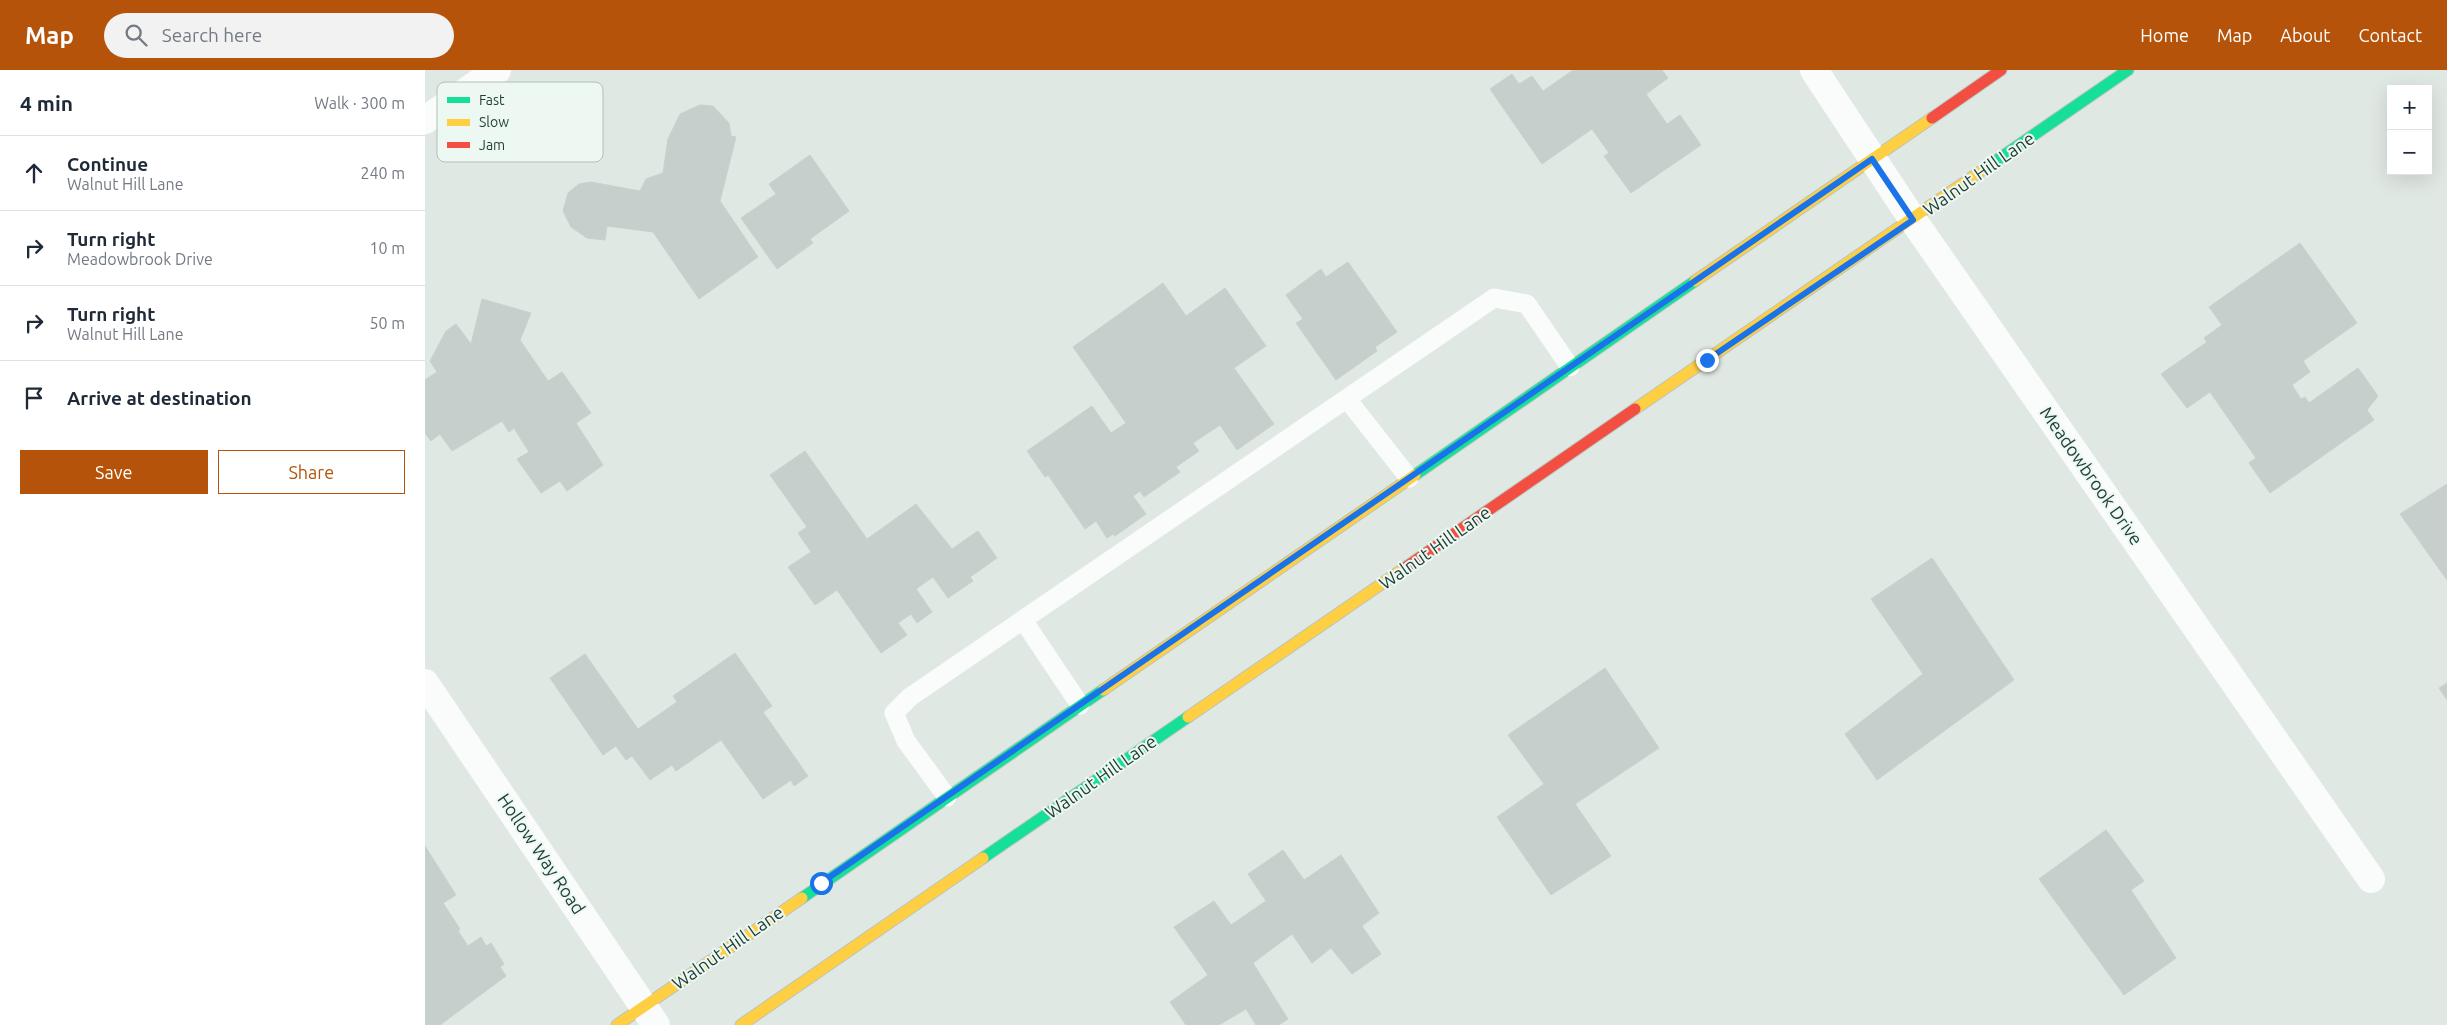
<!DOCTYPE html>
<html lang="en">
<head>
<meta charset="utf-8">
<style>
	:root { --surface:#fff; --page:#f2f2f3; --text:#1f2937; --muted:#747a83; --line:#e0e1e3; --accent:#b45309 }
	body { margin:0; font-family:Ubuntu,sans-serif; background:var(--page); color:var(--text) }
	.controls { position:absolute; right:15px; top:15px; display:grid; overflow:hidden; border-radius:0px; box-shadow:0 5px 20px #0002 }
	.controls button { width:45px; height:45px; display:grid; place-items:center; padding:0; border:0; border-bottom:1px solid var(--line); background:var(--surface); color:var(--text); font:25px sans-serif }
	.stop { position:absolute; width:15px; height:15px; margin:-11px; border:4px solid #1a73e8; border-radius:50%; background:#fff }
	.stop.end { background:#1a73e8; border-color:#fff; box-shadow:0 1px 5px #0008 }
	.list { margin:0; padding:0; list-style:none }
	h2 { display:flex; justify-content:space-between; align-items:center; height:65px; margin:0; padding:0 20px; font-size:21px }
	h2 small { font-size:16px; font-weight:400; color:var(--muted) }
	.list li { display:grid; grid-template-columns:32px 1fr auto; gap:15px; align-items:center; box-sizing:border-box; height:75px; padding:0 20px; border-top:1px solid var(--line) }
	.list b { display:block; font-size:19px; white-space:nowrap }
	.list p { margin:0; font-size:16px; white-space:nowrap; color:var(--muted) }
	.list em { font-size:16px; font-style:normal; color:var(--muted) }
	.actions { display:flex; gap:10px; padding:15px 20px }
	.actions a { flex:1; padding:11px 0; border:1px solid var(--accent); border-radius:0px; text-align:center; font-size:18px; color:var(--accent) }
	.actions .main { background:var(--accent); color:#fff }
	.icon { flex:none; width:28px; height:28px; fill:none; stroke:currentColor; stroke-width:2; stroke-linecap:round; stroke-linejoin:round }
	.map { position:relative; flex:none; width:2022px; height:955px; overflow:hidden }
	header { display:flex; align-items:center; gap:30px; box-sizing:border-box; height:70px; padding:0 25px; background:var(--accent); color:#fff }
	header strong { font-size:24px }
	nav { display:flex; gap:28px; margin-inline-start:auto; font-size:18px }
	.search { width:350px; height:45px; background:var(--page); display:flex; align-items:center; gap:12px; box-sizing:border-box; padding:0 18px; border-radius:28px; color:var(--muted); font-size:19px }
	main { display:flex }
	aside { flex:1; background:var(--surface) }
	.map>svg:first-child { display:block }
	.building { fill:#c7cfcc; stroke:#c9d1cd }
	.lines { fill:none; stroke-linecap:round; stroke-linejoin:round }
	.fast-casing { stroke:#b9c5c0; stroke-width:13 }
	.slow-casing { stroke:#b9c5c0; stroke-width:13 }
	.jam-casing { stroke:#b9c5c0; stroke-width:13 }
	.lane { stroke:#fafcfb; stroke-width:19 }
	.street { stroke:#fafcfb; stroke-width:28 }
	.fast { stroke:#16e098; stroke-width:11 }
	.slow { stroke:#ffcf43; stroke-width:11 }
	.jam { stroke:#f24e42; stroke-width:11 }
	.route { stroke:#1a73e8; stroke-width:6 }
	.labels { text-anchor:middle; stroke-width:4; stroke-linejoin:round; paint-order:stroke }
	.street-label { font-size:18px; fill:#1d3d34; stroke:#eef8f3 }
	.key { fill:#eef8f3; stroke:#afc0ba; stroke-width:1 }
	.key-label { font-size:14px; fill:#1d3d34 }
</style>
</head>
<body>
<header>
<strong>Map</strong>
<div class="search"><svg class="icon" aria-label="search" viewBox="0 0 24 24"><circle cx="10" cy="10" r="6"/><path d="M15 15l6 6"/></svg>Search here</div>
<nav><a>Home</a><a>Map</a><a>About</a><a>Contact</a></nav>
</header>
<main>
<aside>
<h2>4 min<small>Walk · 300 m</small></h2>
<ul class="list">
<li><svg class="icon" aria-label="ahead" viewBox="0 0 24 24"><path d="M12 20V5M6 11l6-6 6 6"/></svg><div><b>Continue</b><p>Walnut Hill Lane</p></div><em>240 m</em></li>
<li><svg class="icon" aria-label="right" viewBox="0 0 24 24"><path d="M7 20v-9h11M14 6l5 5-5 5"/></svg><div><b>Turn right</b><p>Meadowbrook Drive</p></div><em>10 m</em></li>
<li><svg class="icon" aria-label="right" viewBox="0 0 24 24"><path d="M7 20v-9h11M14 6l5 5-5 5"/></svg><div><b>Turn right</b><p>Walnut Hill Lane</p></div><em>50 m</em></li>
<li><svg class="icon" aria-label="arrive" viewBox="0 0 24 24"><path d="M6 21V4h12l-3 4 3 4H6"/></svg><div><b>Arrive at destination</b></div></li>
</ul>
<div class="actions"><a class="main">Save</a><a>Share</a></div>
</aside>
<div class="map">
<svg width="2022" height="955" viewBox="0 0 2022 955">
	<rect width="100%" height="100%" fill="#e0e8e4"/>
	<path class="building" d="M1148,0h89l6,8 -22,16 21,30 13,-9 21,30 -70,48 -27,-37 5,-3 -17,-24 -50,35 -52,-75 22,-15 7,10 13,-8 11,15z
		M275,35l13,1 16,17 2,13 5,1 -16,64 38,56 -59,42 -46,-67 -46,-6 -2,14 -18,-2 -16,-11 -8,-16 5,-18 11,-9 12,-2 49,9 6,-12 17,-6 5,-34 12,-25z
		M385,85l39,56 -39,28 3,4 -36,26 -36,-51 35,-24 -7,-10z
		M1875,173l57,80 -54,38 7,11 -18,13 9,14 4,-2 4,6 49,-35 20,28 -11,14 7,10 -104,73 -21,-30 7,-5 -46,-66 -23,16 -26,-34 46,-32 -3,-4 18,-13 -13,-18z
		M923,192l49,70 -22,15 2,4 -41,29 -40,-57 7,-4 -17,-24 35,-26 5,8z
		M738,213l23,33 39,-28 41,58 -32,22 40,56 -37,26 -17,-25 -27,18 6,8 -23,16 4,5 -36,25 -4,-6 -7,5 13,18 -31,22 -2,-2 -6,4 -11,-17 -11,8 -37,-54 -3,2 -18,-26 65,-45 19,27 15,-10 -53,-76z
		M57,229l49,14 -11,27 28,41 14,-9 29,41 -15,10 27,42 -36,26 -7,-10 -19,12 -24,-34 12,-7 -15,-24 -5,4 -7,-11 -50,30 -12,-17 -9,7 -6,-8v-53l12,-8 -7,-11 16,-30 10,-7 15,20z
		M380,381l62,88 49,-35 36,45 26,-18 19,27 -27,19 3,4 -25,17 -15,-21 -17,12 16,23 -15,11 -6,-9 -13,9 9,12 -26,18 -44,-63 -22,15 -27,-38 23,-15 -13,-19 9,-6 -37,-52z
		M2022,414v96l-47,-66z
		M1507,488l82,122 -137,100 -32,-46 78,-60 -52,-75z
		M310,583l37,53 -9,6 45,64 -14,10 -3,-6 -28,19 -42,-59 -45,31 -4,-6 -22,15 -18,-24 -6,4 -10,-14 -13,9 -53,-77 35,-24 53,75 39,-27 -4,-6z
		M1180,598l54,80 -84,56 36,52 -60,39 -54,-78 47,-33 -36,-49z
		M2022,613v17l-8,-12z
		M1681,760l38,51 -13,9 45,68 -52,37 -85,-116z
		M0,776l31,49 -13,8 17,26 -2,2 10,15 13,-9 5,9 5,-3 13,21 -4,3 6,9 -66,49h-15z
		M858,780l21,30 37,-25 38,58 -17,13 19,28 -29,20 -21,-26 -19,15 -20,-29 -39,29 35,56 -9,6h-23l-10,-16 -27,16h-33l-16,-23 38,-27 -34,-48 40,-26 17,24 35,-24 -18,-27z"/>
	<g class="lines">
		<g class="fast-casing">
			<path id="fast" d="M1559,99l144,-99
				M990,405l280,-194
				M558,788l205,-141
				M377,828l301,-208"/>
		</g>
		<g class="slow-casing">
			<path id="slow" d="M1270,211l237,-163
				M1210,339l349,-240
				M678,620l312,-215
				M763,647l218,-150
				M192,955l185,-127
				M316,955l242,-167"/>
		</g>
		<g class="jam-casing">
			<path id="jam" d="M1507,48l69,-48
				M981,497l229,-158"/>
		</g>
		<path class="lane" d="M922,329l62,79
			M598,550l57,85
			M522,727l-41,-56 -12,-28 16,-16 584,-399 33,6 43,63"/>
		<path class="street" d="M1389,0l99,150 458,659
			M0,50l72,-50
			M0,613l231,342"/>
		<use href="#fast" class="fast"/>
		<use href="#slow" class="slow"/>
		<use href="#jam" class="jam"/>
	</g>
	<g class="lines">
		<path class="route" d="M396,813l1051,-724 41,61 -206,140"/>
	</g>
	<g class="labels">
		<g class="street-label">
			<text transform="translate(1554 104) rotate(-35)" y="6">Walnut Hill Lane</text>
			<text transform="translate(1666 406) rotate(55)" y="6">Meadowbrook Drive</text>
			<text transform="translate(1010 478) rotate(-35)" y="6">Walnut Hill Lane</text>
			<text transform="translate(676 707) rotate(-35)" y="6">Walnut Hill Lane</text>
			<text transform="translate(116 784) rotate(56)" y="6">Hollow Way Road</text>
			<text transform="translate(303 878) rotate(-35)" y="6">Walnut Hill Lane</text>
		</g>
	</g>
	<rect x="12" y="12" width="166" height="80" rx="8" class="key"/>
	<rect x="22" y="27" width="23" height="6" fill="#16e098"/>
	<rect x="22" y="49" width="23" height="7" fill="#ffcf43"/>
	<rect x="22" y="72" width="23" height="6" fill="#f24e42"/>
	<g class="key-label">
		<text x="54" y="35">Fast</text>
		<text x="54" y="57">Slow</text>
		<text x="54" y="80">Jam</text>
	</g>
</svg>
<div class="controls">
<button>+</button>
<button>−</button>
</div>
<div class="stop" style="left:396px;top:813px"></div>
<div class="stop end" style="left:1282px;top:290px"></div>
</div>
</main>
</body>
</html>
